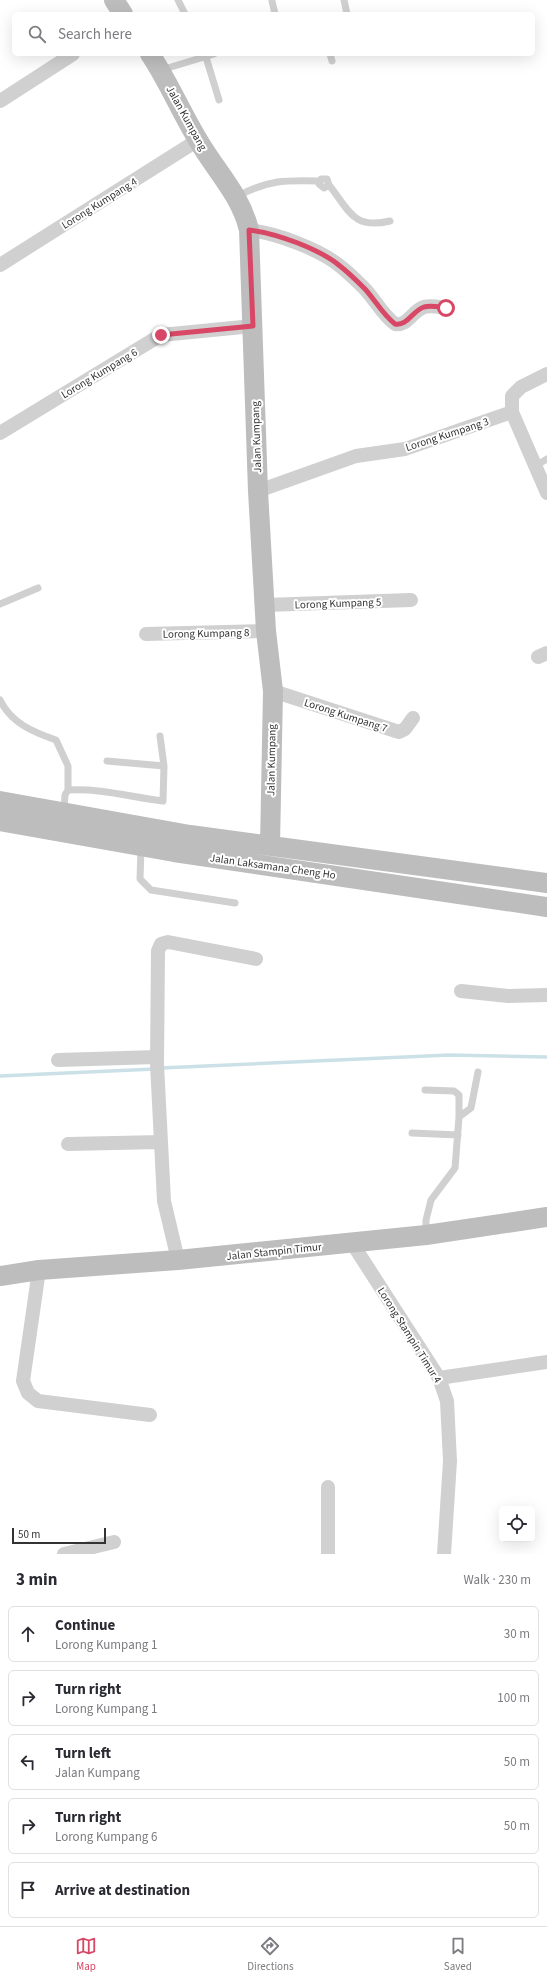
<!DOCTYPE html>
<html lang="en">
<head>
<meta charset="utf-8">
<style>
	:root { --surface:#fff; --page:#f2f2f3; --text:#2b2b33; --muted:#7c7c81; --line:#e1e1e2; --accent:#d84765 }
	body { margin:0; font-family:"Source Sans 3",sans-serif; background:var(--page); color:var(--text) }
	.controls { position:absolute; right:12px; bottom:12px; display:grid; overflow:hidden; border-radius:6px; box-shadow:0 4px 16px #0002 }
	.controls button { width:36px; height:36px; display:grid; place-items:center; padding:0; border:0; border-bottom:1px solid var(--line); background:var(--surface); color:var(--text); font:20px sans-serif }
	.scale { position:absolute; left:12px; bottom:10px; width:94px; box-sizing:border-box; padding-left:4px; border:2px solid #333; border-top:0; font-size:11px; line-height:14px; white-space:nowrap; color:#333; -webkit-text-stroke:3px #fff; paint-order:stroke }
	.stop { position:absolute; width:12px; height:12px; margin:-9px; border:3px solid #d84765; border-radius:50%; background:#fff }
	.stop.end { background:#d84765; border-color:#fff; box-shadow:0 1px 4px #0008 }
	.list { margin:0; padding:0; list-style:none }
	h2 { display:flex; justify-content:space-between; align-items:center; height:52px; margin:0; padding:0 16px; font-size:17px }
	h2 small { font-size:13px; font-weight:400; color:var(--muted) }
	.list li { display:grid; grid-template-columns:26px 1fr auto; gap:12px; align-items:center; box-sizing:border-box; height:56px; margin:0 8px 8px; padding:0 8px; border:1px solid var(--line); border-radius:6px }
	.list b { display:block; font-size:15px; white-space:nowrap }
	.list p { margin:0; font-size:13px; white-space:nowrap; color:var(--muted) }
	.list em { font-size:13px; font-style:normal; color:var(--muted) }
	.icon { flex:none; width:22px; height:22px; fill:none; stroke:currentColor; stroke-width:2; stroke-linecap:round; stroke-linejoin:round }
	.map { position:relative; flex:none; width:547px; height:1554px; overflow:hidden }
	.search { position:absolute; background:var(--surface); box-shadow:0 4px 16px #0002; left:12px; right:12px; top:12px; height:44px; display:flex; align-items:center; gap:10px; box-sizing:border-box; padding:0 14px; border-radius:6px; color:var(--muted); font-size:15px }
	.sheet { height:372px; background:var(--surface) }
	nav { display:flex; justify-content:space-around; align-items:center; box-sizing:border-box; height:56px; border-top:1px solid var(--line); background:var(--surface); font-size:11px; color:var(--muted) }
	nav a { display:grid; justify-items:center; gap:2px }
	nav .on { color:var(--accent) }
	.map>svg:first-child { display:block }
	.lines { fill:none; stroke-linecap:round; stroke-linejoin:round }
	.stream { stroke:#cbe1e7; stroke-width:3.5 }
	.lane { stroke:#d0d0d0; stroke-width:7 }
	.street { stroke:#d0d0d0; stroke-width:14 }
	.secondary { stroke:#bdbdbd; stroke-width:20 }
	.route { stroke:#d84765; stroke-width:5 }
	.labels { text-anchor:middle; stroke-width:4; stroke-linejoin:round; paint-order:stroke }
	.street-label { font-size:11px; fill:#333; stroke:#fff }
</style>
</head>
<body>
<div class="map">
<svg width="547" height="1554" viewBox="0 0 547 1554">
	<rect width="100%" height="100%" fill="#fff"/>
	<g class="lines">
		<path class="stream" d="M161,1068l288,-13 98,2
			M0,1076l155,-7"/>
		<path class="lane" d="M178,0l7,14
			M344,0l3,14
			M272,1l3,13
			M205,54l14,46
			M330,54l2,7
			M161,70l53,-16
			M329,185l-5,3 -5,-4 2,-5h6l2,6c20,25 24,45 61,36
			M236,197c31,-17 49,-17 83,-16
			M535,466l12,-7
			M0,604l38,-16
			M0,700c11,23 33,32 56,40l12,26v24
			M107,761l57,5
			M64,810l1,-15 3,-5c32,-2 63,7 95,11l1,-35 -4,-30
			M141,848l-1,31 11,11 84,13
			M425,1090l29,1 5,4v22
			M412,1133l46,2
			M426,1233v-13l5,-20 24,-32 4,-51 12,-9 7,-36"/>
		<path class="street" d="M0,101l73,-47
			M249,230c27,3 70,19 91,36 9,7 17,15 25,23 10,11 18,26 30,35 13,2 17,-13 29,-17 7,-2 15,0 22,1
			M0,265l198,-125
			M547,374l-26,13 -9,9v16l35,81
			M0,433l161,-98 92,-9
			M258,491l98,-35 49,-7 107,-37
			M265,605l146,-5
			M146,634l120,-3
			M538,657l9,-4
			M273,691l126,41 6,-3 8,-11
			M461,991l47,5 39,-1
			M58,1060l99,-3
			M68,1144l93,-2
			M352,1243l87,135 8,23 3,60 -6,93
			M178,1260l-14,-59 -7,-137 1,-113 3,-7 7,-2 88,17
			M39,1270l-16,111 5,12 10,8 112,14
			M439,1378l108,-16
			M328,1487v67
			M64,1554l50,-12"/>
		<path class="secondary" d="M114,0l9,14
			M150,54c18,27 31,58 48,86 17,30 43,55 51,90l9,261 8,140 7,60 -3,155
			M0,801l190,34 357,48
			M0,821l174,31 373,55
			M0,1276l39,-6 139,-10 248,-25 121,-18"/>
	</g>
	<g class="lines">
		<path class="route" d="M161,335l92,-9 -4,-96c27,3 71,19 91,36 9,7 17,15 25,23 10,11 18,26 30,35 13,2 17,-13 29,-17 7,-2 15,0 22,1"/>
	</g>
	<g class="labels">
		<g class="street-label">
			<text transform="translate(187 118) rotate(61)" y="4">Jalan Kumpang</text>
			<text transform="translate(99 203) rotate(-32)" y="4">Lorong Kumpang 4</text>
			<text transform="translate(99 373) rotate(-31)" y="4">Lorong Kumpang 6</text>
			<text transform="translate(447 434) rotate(-18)" y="4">Lorong Kumpang 3</text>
			<text transform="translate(256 437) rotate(-92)" y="4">Jalan Kumpang</text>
			<text transform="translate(338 603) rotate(-2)" y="4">Lorong Kumpang 5</text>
			<text transform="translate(206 633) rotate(-1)" y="4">Lorong Kumpang 8</text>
			<text transform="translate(346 715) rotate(18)" y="4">Lorong Kumpang 7</text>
			<text transform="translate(271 760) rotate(-89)" y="4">Jalan Kumpang</text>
			<text transform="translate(273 866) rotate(8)" y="4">Jalan Laksamana Cheng Ho</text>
			<text transform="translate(274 1251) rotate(-6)" y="4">Jalan Stampin Timur</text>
			<text transform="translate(410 1335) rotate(58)" y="4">Lorong Stampin Timur 4</text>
		</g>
	</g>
</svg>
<div class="controls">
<button><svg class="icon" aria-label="locate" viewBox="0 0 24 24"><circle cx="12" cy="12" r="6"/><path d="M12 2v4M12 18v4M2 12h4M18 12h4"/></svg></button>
</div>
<div class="scale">50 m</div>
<div class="stop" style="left:446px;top:308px"></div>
<div class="stop end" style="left:161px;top:335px"></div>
<div class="search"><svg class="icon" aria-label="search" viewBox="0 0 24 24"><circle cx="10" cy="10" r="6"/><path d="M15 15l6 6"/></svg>Search here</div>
</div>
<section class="sheet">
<h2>3 min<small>Walk · 230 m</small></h2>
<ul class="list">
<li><svg class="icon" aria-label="ahead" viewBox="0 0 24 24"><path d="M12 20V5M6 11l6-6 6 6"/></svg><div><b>Continue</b><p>Lorong Kumpang 1</p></div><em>30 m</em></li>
<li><svg class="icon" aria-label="right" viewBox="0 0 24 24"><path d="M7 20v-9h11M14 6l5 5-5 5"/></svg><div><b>Turn right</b><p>Lorong Kumpang 1</p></div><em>100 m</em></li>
<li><svg class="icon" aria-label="left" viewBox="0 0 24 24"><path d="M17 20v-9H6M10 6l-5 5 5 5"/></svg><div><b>Turn left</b><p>Jalan Kumpang</p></div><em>50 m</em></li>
<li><svg class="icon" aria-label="right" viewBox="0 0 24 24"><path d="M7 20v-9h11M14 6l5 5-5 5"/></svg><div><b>Turn right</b><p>Lorong Kumpang 6</p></div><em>50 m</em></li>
<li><svg class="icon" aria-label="arrive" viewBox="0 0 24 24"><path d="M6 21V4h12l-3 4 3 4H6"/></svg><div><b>Arrive at destination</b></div></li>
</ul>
</section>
<nav>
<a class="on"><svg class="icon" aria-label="map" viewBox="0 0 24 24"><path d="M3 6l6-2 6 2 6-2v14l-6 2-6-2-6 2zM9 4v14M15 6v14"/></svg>Map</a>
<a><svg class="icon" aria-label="directions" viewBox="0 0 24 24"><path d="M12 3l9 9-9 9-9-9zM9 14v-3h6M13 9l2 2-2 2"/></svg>Directions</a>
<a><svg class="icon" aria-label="saved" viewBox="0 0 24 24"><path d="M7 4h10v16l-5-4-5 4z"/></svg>Saved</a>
</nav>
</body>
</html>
